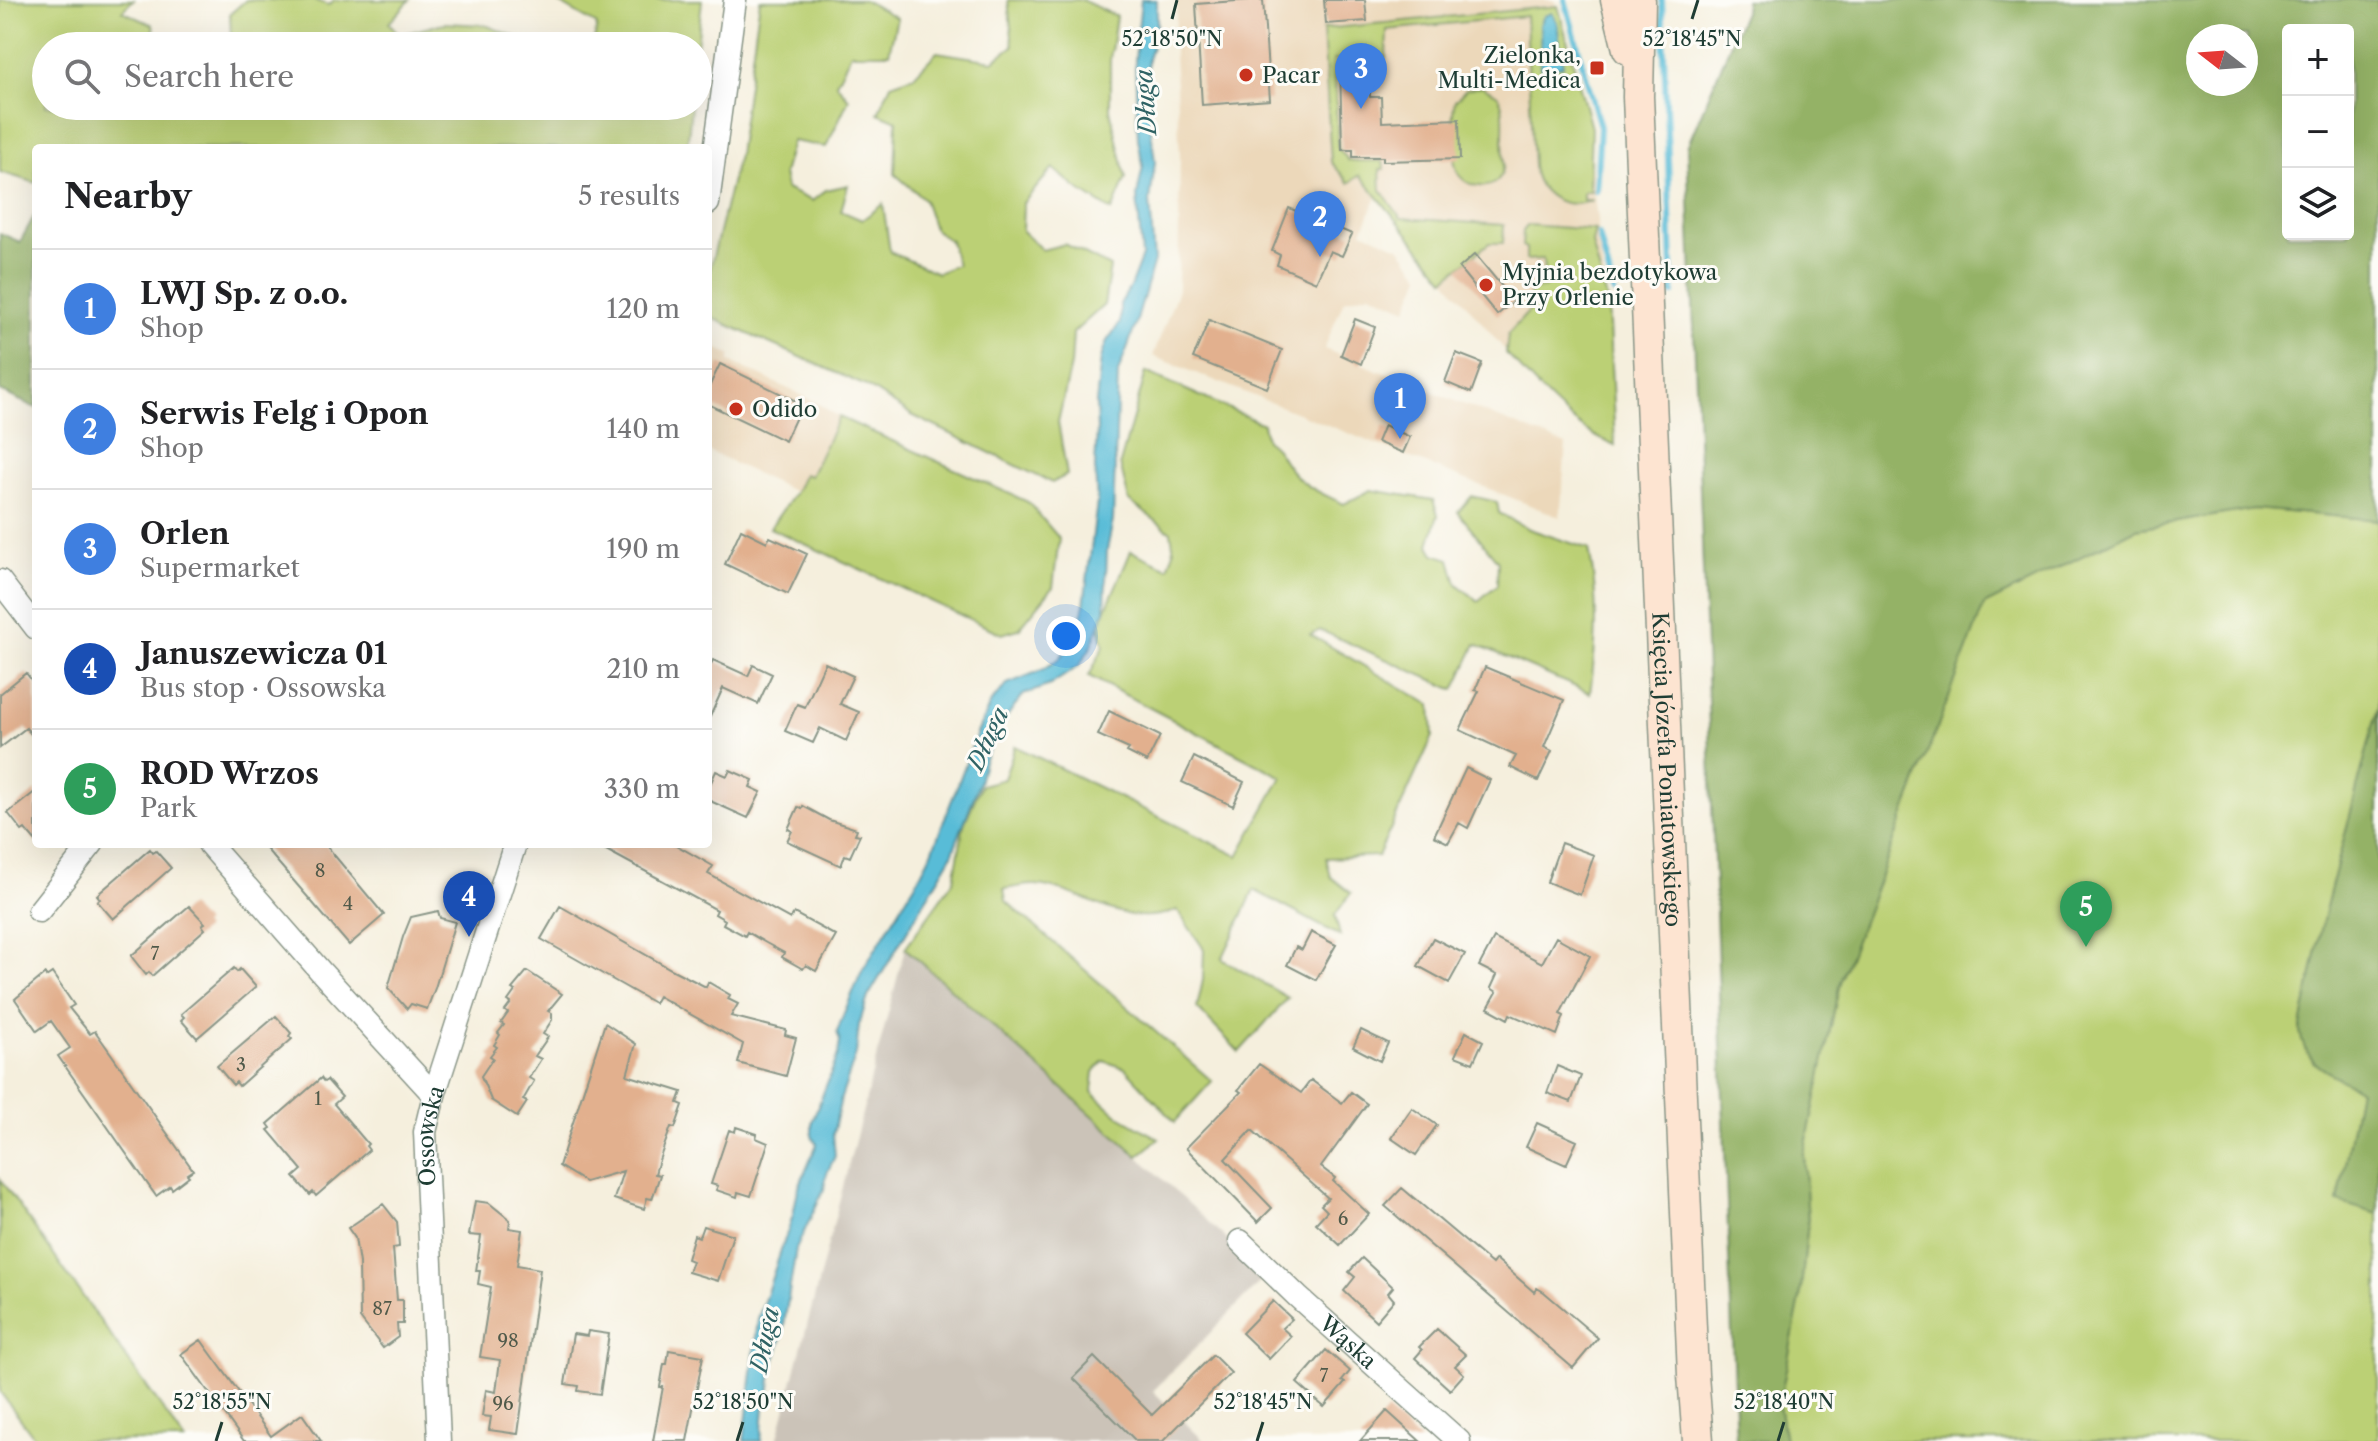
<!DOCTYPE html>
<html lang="en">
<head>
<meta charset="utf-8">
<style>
	:root { --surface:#fff; --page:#f6f6f6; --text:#202124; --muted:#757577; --line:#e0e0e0; --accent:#0f766e }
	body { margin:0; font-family:"Libre Caslon Text",serif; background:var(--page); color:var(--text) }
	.controls { position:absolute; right:24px; top:24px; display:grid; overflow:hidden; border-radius:8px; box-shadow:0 8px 32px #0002 }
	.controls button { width:72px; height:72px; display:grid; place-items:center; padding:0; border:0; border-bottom:2px solid var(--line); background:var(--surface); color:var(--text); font:40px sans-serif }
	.compass { position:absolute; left:2186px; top:24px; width:72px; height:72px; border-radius:50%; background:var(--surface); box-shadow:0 8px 32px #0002; rotate:287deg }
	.you { position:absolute; left:1066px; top:636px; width:28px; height:28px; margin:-20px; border:6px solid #fff; border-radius:50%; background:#1a73e8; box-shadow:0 0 0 12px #1a73e833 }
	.badge { display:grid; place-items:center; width:52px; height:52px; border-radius:50%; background:var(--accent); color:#fff; font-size:26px; font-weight:700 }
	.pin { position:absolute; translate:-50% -66px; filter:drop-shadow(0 2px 4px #0008) }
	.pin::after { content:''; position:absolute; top:42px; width:28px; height:24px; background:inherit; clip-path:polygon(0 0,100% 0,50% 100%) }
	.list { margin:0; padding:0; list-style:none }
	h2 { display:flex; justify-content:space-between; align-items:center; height:104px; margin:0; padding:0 32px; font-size:34px }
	h2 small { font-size:26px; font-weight:400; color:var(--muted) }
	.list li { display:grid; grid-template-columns:52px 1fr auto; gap:24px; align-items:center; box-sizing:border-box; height:120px; padding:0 32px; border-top:2px solid var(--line) }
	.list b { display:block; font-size:30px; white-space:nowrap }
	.list p { margin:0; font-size:26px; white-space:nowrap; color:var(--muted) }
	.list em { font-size:26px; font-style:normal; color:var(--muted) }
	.icon { flex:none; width:44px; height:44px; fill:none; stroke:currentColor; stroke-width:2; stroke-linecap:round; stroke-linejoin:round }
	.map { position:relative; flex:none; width:2378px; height:1441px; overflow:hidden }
	.search { position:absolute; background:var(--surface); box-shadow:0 8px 32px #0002; left:32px; top:32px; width:680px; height:88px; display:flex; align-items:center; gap:20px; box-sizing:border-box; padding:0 28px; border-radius:44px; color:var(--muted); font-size:30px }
	.panel { position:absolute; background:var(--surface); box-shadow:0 8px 32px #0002; left:32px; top:144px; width:680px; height:704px; border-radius:8px }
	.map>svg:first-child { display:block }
	.built { fill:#ecd8ba }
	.industrial { fill:#cbc3b8 }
	.green { fill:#bbd074; stroke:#6d8654; stroke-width:2 }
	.forest { fill:#94b266; stroke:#5a784d; stroke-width:2; fill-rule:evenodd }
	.water { fill:#59bcd7; stroke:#3c7c86; stroke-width:2 }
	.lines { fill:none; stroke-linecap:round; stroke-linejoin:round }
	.stream { stroke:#59bcd7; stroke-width:6 }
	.building { fill:#e2b08e }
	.minor-casing { stroke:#8a9688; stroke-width:25 }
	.secondary-casing { stroke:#8a9688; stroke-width:33 }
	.minor { stroke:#fff; stroke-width:22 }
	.secondary { stroke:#fde4d1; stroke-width:30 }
	.ticks { fill:none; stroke:#1f3d34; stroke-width:3 }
	.poi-dot { fill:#c8321e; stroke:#fdfcf7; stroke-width:3 }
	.labels { text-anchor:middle; stroke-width:6; stroke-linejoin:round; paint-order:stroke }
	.number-label { font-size:18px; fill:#505a4a }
	.poi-label { font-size:22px; fill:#1f3d34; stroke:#fdfcf7; text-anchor:start }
	.street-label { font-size:22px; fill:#1f3d34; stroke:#fdfcf7 }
	.water-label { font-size:24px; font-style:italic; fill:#306365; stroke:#fdfcf7 }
	.ticks-label { font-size:20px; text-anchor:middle; fill:#1f3d34; stroke:#fdfcf7; stroke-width:6; stroke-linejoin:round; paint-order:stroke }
</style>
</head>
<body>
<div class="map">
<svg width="2378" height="1441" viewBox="0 0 2378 1441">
	<rect width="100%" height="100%" fill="#fdfcf7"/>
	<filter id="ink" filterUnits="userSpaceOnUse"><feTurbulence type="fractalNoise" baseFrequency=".0125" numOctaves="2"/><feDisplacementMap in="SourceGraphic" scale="16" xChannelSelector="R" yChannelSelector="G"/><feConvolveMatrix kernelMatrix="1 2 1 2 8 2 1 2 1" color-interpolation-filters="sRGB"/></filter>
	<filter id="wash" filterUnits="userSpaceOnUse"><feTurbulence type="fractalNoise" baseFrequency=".006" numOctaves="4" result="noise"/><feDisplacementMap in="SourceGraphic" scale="32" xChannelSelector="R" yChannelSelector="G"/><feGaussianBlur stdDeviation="1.8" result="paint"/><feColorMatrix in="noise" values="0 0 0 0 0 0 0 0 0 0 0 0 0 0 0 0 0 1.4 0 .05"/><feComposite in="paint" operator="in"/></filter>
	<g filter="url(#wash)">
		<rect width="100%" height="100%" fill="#f5efdd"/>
		<path class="built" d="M1177,0h378l29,107 25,216 -105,26 -127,-152 -15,34 37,16 22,28 -14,34 -37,-16 -26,7 -20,49 242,96 -6,72 -407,-161 25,-66 2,-135 -6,-103z
			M708,344l23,11 -2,6 85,40 25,16 -29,59 -6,-2 -9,18 -87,-41z"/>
		<path class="industrial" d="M905,948l233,208 128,120 -113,115 51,50h-427z"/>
		<path class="green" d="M0,0h133l-11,11 31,14 3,21h-110v60h195l24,10 6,-10h420l-4,42h-651v35l-36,-11z
			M246,0h67l16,5 5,-5h76l-21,23 11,12 44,-12 41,2 54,21h-289l-19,-7 -1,-25z
			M554,0h148l-5,46h-104l4,-21z
			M760,0h104l33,18 -8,35h-38l-15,30 13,16 -23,48 -34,-6 -9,33 3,15 26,12 14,-11 22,-5 -7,26 21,9 21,-16 7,48 47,21 20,-8 -7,-24 -16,-12 -10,-30 -29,-25 2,-53 -19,-8 13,-29 23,-8 23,-24 56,9 20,-15 -5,-46h74l34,16 -6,43v51l16,68 -14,33 -37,-24 -22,-19 -30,35 -1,28 20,19 23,-6 45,23 -6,38 -31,28 -2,32 -13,57 9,53 -15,8 -140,-68 -46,-29 -158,-70 2,-47 28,-114z
			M1558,6l33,122 -2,57 2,6 -8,1v8h9c-28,11 -55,-4 -59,-34l-7,-150 -139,14 -1,28 -52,2 4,88 11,13h34l1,8h-4l1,21 20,28 103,7 -1,18h-14l-44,36 -85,-104 -11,8 -18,-21 -8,-133z
			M1482,86l16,9c7,13 5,28 5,43 0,9 2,22 0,31 -4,22 -32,22 -44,6 -8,-13 -8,-59 -4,-74l11,-12z
			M1528,225l67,5 -3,13 16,61 7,141c-40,-13 -80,-61 -109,-92l2,-19 22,-24v-21l15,-1 -2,-29 -17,1v-12l-4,-2 1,-15z
			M1146,372l117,52 3,16c13,9 12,13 20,24 13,21 37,30 58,40l27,-14 62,10 5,15 -9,30 5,9 16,5 7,25 21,17 19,-16 1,-24 -40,-49 14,-16 25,6 2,11 30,16 60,20c10,53 8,91 1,144l-114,-49 -21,46 -135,-60 -9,5 120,70 2,31 -55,120 -52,2 5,19 20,16 -16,22 5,21 -86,-46 -32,69 66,39 -49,54 -42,-44 6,-28 1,-31 -27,-39c-55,22 -89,-20 -141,-25 -10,-1 -22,3 -32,4l2,12 206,180 -37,41 -50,-54 -21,-7 -10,11 -2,20 27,24 40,23 -21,17 -233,-208 49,-68 10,-56 17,-39 23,-6 11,-33 223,110 44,-79 -193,-101 15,-30 -5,-21 32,-74 37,17 6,-16 -3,-20 -42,-31 -9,-37z
			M839,417l189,85 31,36 -6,49 -34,42 -17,5 -232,-106 25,-36 9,-18 6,2z
			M2254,509l124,11v188l-53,203 -25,120 13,31 46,27 -21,112 40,13v227h-593l-6,-36 21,-107 8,-76 -4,-68 36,-172 144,-377 152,-76z
			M0,1179l185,262h-148l-37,-49z"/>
		<path class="forest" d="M1745,0h633v520l-124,-11 -118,20 -152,76 -144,377 -36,172 4,68 -8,76 -21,107 6,36h-49l-49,-1294 57,-135zM2288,30h60v204h-60zM2246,36v48h-48v-48z
			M36,213v195l-36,-17v-158l20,9z
			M2378,708v506l-40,-12 21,-113c-29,-17 -54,-22 -59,-58l25,-120z"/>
		<path class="water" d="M1141,0h16v31l-9,28 -1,38 8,65 -5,39 4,60 -19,66 -17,46 -5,148 -6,29 -2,60 -14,37 -12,19 -29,19 -27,10 -23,31 -16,35 -5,22 -28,74 -83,140 -9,28 -3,29 -15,44 -8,36 2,22 -8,17 -3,16 -28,60 -14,88 -9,28 -4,29 -5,14 -3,33h-17l14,-122 35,-104 5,-26 19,-45 -5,-8v-14l26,-67 2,-14 -3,-9 7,-19 18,-42 55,-90 15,-29 46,-121 13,-29 16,-18 35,-14 17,-11 14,-18 10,-28 14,-111 -2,-34 2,-38 -1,-27 5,-45 6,-17 13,-18v-19l10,-17 12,-31 -5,-60 6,-30 -5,-27 -3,-79z
			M1552,13l5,9 6,44 -22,3 -1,-44 4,-9z"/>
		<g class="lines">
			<path class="stream" d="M1565,0l35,127 -4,64
				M1662,0l11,293 -6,-1
				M1599,235l15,58"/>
		</g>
		<g id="blocks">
			<path class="building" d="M1250,0h13l7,100 -68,5 -6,-101z
				M1324,0h41l2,21 -41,3z
				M1340,64h29l1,33h11l1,25 77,-3 1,40 -77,2v-4h-30v-7h-11z
				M1289,208l63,26 -10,22 -12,-5 -14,31 -39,-17 3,-10 -8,-4z
				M1475,254l39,47 -17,14 -38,-47z
				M1355,319l20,8 -14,37 -20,-9z
				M1209,320l73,30 -15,38 -74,-30z
				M1456,353l26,10 -11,30 -26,-11z
				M720,364l82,40 -17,37 -77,-37v-15z
				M1384,425l26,12 -7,16 -26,-11z
				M741,529l26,13 3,-5 37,17 -19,40 -63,-30z
				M713,660l35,16 5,-11 19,9 -14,30 -35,-16 -15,33v-51z
				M825,663l28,13 -13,28 19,8 -13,29 -26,-13 -7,15 -28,-12 12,-27 8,3z
				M1485,667l79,33 -20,47 8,4 -14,30 -28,-14 6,-11 -56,-26 19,-39 -4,-1z
				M26,673l10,13v54l-10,-12 -26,20v-54z
				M1109,711l51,25 -13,26 -20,-10 2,-3 -31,-14z
				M1194,757l50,25 -11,24 -51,-24z
				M1466,768l24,12 -22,48 -9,-5 -11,20 -14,-7z
				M730,770l23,10 -3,7 11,5 -13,26 -40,-18v-11l8,-18 11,5z
				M36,791v51l-11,-13 -3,2 -14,-18z
				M803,806l26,14 28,9 -2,5 5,1 -10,22 -5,-2 -4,11 -54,-25 5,-10 -4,-2 10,-22 4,2z
				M1561,843l33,12 -14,40 -33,-13z
				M262,844h63l59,71 -35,30z
				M595,844h79l39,22 -5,8 82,45 4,-6 42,23 -20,35 -10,-6 -3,4 -21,-12 2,-4 -18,-10 -19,-11 -2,4 -22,-12 2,-4 -10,-6 2,-4z
				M150,849l3,4 3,-2 15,17 -58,51 -16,-18 3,-2 -3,-4z
				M189,906l16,17 -3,2 3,4 -53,47 -3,-4 -3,3 -15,-19z
				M560,906l111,63 35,18 2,-5 22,13 -2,4 10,5 -7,12 55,14 -1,5 11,3 -10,38 -48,-13 5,-19 -85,-48 -4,7 -113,-64z
				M438,911l2,7 15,4 -20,66 -8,21 -16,-5 -4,5 -19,-21 15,-51 8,-20z
				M1311,932l25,13 -20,35 -29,-15 9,-18 6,3z
				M1556,937l34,19 -30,58 4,2 -7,19 -47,-21 -2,5 -20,-11 9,-16 -6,-4 6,-13 -18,-9 15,-28 48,25z
				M1433,938l32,16 -16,29 -31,-17z
				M234,968l3,4 3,-3 16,18 -59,51 -16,-18 3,-3 -3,-3z
				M527,971l35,23 -14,17 4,2v7l-9,14 5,3 -13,19 6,3 -12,19 5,3 -11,19 4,2 -10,15 -26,-17 -10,-24 12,-18 -3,-2 7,-9 -3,-2 6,-10 -2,-2 6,-8 -3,-2 7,-10 -3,-2 6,-8 -3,-2 7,-10 -3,-2z
				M52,973l22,32 -5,3 21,26 5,-3 98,139 -6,4 2,2 -17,13 -2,-3 -14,10 -98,-140 12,-8 -19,-27 -14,10 -22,-32 30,-25 1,3z
				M276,1016l15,17 -2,3 3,3 -53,47 -3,-4 -3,3 -16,-19z
				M605,1023l31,21 -9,31 55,17 -4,11 5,2 -8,23 -4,-1 -13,36 -3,11 5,1 -8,24 -5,-1 -3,11 -30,-10 9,-28 -38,11 -26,-16z
				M1361,1030l27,13 -8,18 -27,-14z
				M1466,1032l17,9 -10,22 -18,-7z
				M1259,1064l42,29 10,-13 31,23 9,-11 16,12 -46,63 14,11 -2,3 36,33 -29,31 -24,-22 11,-12 -6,-6 7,-7 -76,-68 -27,29 47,49 -14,14 -72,-74 55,-56 -3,-2z
				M1557,1066l24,10 -10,26 -24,-9z
				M321,1078l3,4 3,-2 15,17 -8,7 34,40 -2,2 3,4 -53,46 -3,-4 -3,3 -16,-18 8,-7 -34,-40 3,-2 -3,-4z
				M1412,1108l25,17 -21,30 -25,-17z
				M1537,1123l40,18 -11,24 -40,-18z
				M736,1127l21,7 -1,4 12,5 -17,53 -13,-4 -1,5 -21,-7 2,-4 -7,-2 18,-54 6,2z
				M1402,1188l90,76 4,-5 38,33 3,-4 7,4 54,46 -25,30 -188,-162z
				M475,1201l14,2 21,17 -1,8 13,2 -5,35 23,4 -22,165 -29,-4 2,-13 -9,-1 4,-26 10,2 4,-32 -20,-3 11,-70 -13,-3 2,-13h-4l5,-35 -12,-1z
				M383,1204l14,18 2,25 -6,1 4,52h6v24h-6l1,13 -15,11 -23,-30 -1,-55 -4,-25 -7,-10z
				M703,1226l30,9 -15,46 -30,-9 4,-11 -5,-2 7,-24 5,2z
				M1362,1258l31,29 -5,6 6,7 -18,21 -32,-30 11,-14 -6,-5z
				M1273,1301l19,18 -10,9 9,8 -22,23 -27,-26z
				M1437,1329l29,26 -11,11 9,8 -14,16 -35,-32 7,-8 -3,-3z
				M588,1331l21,3 -9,60 -22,-3 1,-5 -14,-2 8,-50 14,2z
				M201,1340l70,96 31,-22 19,27h-77l-63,-87z
				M669,1350l34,6 -16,85h-34l10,-54h-3l4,-23h3z
				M1326,1350l24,21 -8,10 3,2 -21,24 -27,-24z
				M1213,1355l18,18 -68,68h-27l-63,-63 21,-21 58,58z
				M1387,1411l33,30h-60z"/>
		</g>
	</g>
	<g filter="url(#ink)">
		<use href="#blocks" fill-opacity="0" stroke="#8a9688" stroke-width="2"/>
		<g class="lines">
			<g class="minor-casing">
				<g id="minor">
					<path d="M708,203l27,-203"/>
					<path d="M0,581l36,47"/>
					<path d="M209,844l114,130 111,121"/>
					<path d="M39,911l53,-67"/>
					<path id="s1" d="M1240,1241l58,56 161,144"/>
					<path id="s2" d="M439,1441l-14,-309 9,-37 81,-251"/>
				</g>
			</g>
			<g class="secondary-casing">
				<g id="secondary">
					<path d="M1616,0l12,49"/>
					<path id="s3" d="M1640,0l-2,97 55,1278 5,66"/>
				</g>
			</g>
			<use href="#minor" class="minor"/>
			<use href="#secondary" class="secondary"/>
		</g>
	</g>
	<path class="ticks" d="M1172,19l5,-19M1692,19l6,-19M216,1441l6,-19M737,1441l6,-19M1257,1441l6,-19M1778,1441l6,-19"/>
	<g class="poi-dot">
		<rect x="1589" y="60" width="16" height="16" rx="4"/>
		<circle cx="1246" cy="75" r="8"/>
		<circle cx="1486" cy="285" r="8"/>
		<circle cx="736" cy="409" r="8"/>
	</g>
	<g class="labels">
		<g class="number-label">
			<text x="320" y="877">8</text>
			<text x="348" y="910">4</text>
			<text x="155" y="960">7</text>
			<text x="241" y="1071">3</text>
			<text x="318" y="1105">1</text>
			<text x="1343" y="1225">6</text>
			<text x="382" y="1315">87</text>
			<text x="508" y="1347">98</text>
			<text x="1324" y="1382">7</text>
			<text x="503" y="1410">96</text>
		</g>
		<g class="poi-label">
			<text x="1581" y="63" text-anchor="end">Zielonka,<tspan x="1581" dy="25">Multi-Medica</tspan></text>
			<text x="1262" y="83">Pacar</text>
			<text x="1502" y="280">Myjnia bezdotykowa<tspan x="1502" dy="25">Przy Orlenie</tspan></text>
			<text x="752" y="417">Odido</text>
		</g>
		<g class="street-label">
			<text dy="8" stroke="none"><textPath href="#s3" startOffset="770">Księcia Józefa Poniatowskiego</textPath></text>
			<text dy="8" stroke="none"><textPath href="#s2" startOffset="306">Ossowska</textPath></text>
			<text dy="8" stroke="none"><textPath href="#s1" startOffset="148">Wąska</textPath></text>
		</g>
		<g class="water-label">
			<text transform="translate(1146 102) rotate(-94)" y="8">Długa</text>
			<text transform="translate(988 739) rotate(-65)" y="8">Długa</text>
			<text transform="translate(765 1340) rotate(-79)" y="8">Długa</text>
		</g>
	</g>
	<g class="ticks-label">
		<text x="1172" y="46">52°18'50"N</text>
		<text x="1692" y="46">52°18'45"N</text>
		<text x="222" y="1409">52°18'55"N</text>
		<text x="743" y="1409">52°18'50"N</text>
		<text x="1263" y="1409">52°18'45"N</text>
		<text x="1784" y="1409">52°18'40"N</text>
	</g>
</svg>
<div class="controls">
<button>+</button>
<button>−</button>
<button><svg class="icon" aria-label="layers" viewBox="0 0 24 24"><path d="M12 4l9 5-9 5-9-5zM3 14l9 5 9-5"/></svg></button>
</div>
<svg class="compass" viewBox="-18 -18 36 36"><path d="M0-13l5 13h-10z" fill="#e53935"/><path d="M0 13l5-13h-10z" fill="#757577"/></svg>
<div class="you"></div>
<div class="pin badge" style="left:1400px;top:439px;background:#3f7fe0">1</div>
<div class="pin badge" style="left:1320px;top:257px;background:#3f7fe0">2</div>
<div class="pin badge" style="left:1361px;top:109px;background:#3f7fe0">3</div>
<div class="pin badge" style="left:469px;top:937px;background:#1a4fb4">4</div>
<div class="pin badge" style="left:2086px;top:947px;background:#2e9e5b">5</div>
<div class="search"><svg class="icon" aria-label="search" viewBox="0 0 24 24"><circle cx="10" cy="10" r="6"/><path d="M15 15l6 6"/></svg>Search here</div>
<section class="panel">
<h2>Nearby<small>5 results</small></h2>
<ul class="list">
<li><span class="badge" style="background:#3f7fe0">1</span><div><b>LWJ Sp. z o.o.</b><p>Shop</p></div><em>120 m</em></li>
<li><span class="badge" style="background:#3f7fe0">2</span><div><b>Serwis Felg i Opon</b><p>Shop</p></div><em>140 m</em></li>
<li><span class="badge" style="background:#3f7fe0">3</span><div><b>Orlen</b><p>Supermarket</p></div><em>190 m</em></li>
<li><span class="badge" style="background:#1a4fb4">4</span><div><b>Januszewicza 01</b><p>Bus stop · Ossowska</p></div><em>210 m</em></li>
<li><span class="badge" style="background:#2e9e5b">5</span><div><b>ROD Wrzos</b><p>Park</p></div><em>330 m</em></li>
</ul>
</section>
</div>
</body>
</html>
